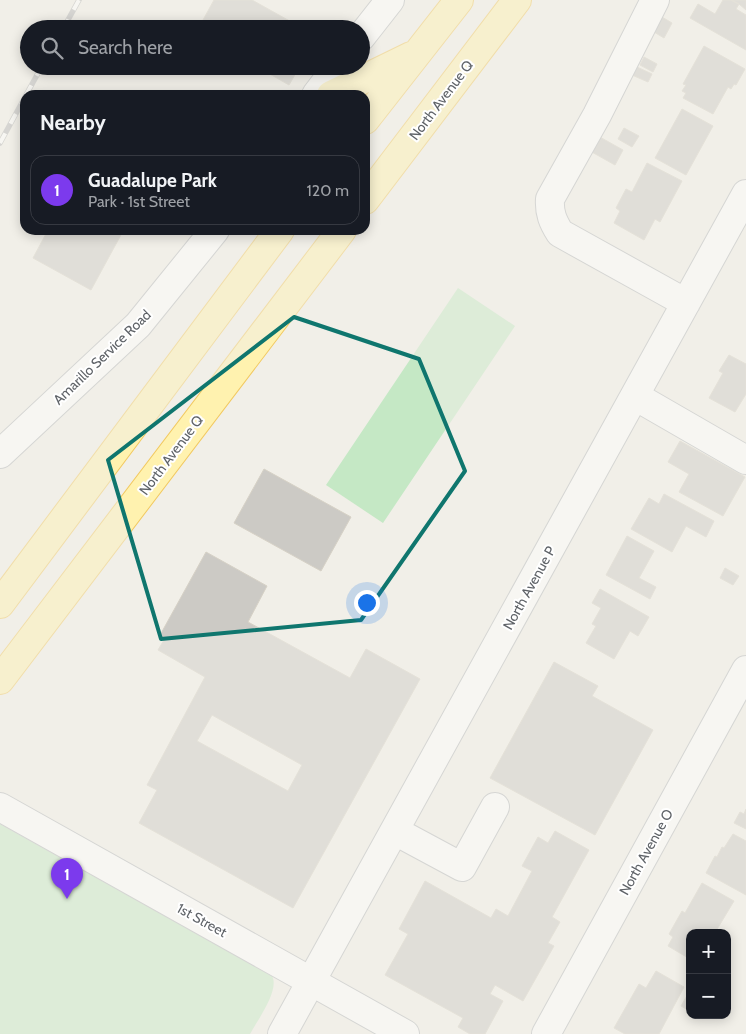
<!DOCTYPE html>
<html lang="en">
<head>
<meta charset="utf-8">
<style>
	:root { --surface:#171b24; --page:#242831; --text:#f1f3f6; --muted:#9ea1a6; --line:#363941; --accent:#7c3aed }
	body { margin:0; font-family:Cabin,sans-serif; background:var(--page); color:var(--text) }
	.controls { position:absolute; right:15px; bottom:15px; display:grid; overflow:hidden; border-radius:10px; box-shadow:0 2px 12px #0003 }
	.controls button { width:45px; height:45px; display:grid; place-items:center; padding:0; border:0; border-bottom:1px solid var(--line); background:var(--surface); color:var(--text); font:25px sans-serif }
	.you { position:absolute; left:366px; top:602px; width:18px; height:18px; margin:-12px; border:4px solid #fff; border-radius:50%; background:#1a73e8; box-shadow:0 0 0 8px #1a73e833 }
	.badge { display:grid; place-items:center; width:32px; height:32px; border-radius:50%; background:var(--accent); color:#fff; font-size:16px; font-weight:700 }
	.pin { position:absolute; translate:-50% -41px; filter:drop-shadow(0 1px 2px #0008) }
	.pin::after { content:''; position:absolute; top:26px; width:18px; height:15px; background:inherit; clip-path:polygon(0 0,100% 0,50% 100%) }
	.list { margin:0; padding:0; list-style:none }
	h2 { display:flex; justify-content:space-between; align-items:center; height:65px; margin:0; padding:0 20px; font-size:21px }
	h2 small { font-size:16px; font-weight:400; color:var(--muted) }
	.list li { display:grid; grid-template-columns:32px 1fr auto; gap:15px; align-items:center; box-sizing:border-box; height:70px; margin:0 10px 10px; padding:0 10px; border:1px solid var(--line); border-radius:15px }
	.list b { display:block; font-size:19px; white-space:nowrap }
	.list p { margin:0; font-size:16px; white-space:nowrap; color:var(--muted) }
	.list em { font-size:16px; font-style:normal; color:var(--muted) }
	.icon { flex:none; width:28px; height:28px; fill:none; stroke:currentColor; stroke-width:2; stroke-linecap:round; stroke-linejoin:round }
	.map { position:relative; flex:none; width:746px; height:1034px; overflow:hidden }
	.search { position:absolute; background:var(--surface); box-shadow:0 2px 12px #0003; left:20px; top:20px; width:350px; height:55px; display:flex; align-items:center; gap:12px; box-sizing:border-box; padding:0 18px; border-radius:28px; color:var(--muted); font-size:19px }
	.panel { position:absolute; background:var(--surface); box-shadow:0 2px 12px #0003; left:20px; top:90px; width:350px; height:145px; border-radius:15px }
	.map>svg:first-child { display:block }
	.green { fill:#c5e8c5 }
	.building { fill:#cccac5; stroke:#d6d1c6; fill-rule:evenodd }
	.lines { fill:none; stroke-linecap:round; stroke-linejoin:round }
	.minor-casing { stroke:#b5b8bc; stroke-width:30 }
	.major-casing { stroke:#f2c960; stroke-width:30 }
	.minor { stroke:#fff; stroke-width:28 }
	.major { stroke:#fff2af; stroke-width:28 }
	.rail-casing { stroke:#b6b7b8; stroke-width:5.5 }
	.rail { stroke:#fff; stroke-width:4; stroke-dasharray:11; stroke-linecap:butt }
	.marked { fill:none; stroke:#0f766e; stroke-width:4; stroke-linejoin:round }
	.labels { text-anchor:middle; stroke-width:4; stroke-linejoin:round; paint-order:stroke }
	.street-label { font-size:14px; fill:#5f6368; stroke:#fff }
</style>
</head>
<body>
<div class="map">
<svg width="746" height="1034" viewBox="0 0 746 1034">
	<rect width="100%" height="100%" fill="#f1efe8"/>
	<path class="green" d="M458,288l57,38 -132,197 -57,-38z
		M0,824l272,152c8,14 -15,45 -22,58h-250z"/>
	<path class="building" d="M214,0h38l52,29h-106z
		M723,0h8l8,4 -3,5 10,6v35l-56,-32 8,-14 17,10z
		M731,0h15v10l-7,-6z
		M662,17l10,6 -8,15 -10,-6z
		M704,46l41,23 -9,16 -2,-1 -3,5 -3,-2 -15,27 -30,-16 3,-5 -4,-2 4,-6 -3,-1z
		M644,57l13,7 -4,8 -13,-7z
		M256,66h44l-11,19z
		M637,67l15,7 -4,8 -16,-7z
		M682,109l31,17 -27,49 -31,-17z
		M624,128l15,8 -7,11 -14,-8z
		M598,136l25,14 -8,15 -25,-14z
		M647,163l35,18 -22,41 -5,-3 -11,21 -30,-17 6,-12 -4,-3 10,-19 6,3z
		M48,230h70l4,3 -31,57 -58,-32z
		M729,355l17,9v30l-11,18 -26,-14 14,-25 -4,-2z
		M680,441l65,36 -22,39 -44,-24 10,-18 -21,-12z
		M264,469l87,48 -30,54 -87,-48z
		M664,494l50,27 -8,16 -20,-11 -14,26 -41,-23 18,-31 10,6z
		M627,536l27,15 -15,27 17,9 -6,12 -44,-24z
		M206,552l61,34 -19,36 102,56 16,-29 54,30 -127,229 -154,-85 18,-33 -10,-5 58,-108 -47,-27 6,-10 -5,-3zM212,715l90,50 -14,26 -91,-50z
		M725,568l14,8 -6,9 -13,-7z
		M600,589l49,28 -11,19 -8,-5 -16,28 -28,-16 10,-17 -4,-2 9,-16 -9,-5z
		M554,662l44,24 -6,10 61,34 -58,105 -105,-57z
		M746,809v20l-12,-6 6,-11 4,2z
		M555,831l34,19 -37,67 8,5 -12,21 6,3 -31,55 -28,-16 -5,9 13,7 -18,33h-15l-12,-7 5,-9 -78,-43 23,-41 -9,-5 26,-48 66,37 5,-9 12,7 24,-45 -10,-5 16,-29 10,6z
		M733,834l13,7v54l-40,-22 9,-17 2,1 5,-10 2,1z
		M702,883l32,18 -18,30 3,2h-29v26l-22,-13 5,-9 -4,-3 13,-23 3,2z
		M656,971l28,16 -25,47h-34l-11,-6 25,-44 7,4z
		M688,994l2,2v15l-9,-5z"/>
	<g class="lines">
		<g class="minor-casing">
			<path id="minor" d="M655,0l-58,115 -47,84c-1,14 3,23 10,34l126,70
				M361,37l29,-37
				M316,95l22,-29
				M635,396l111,64
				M0,454l138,-129 77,-95
				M0,807l405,227
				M395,831l67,36 33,-60
				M282,1034l464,-840
				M546,1034l200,-364"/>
		</g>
		<g class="major-casing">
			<path id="major" d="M331,95l80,-39
				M365,120l94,-120
				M365,200l152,-200
				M0,604l280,-374
				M0,680l342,-450"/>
		</g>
		<use href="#minor" class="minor"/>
		<use href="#major" class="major"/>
		<g class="rail-casing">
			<path id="rail" d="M63,29l16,-29
				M26,95l16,-29
				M0,143l25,-46"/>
		</g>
		<use href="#rail" class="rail"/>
	</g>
	<path d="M0 0H746V1034H0ZM294,317l125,42 46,112 -104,149 -200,19 -53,-179z" fill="#f1efe8" fill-opacity=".55" fill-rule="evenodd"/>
	<path class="marked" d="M294,317l125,42 46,112 -104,149 -200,19 -53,-179z"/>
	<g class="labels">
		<g class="street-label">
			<text transform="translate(441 100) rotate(-53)" y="5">North Avenue Q</text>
			<text transform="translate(102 357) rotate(-44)" y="5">Amarillo Service Road</text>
			<text transform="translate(171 455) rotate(-53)" y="5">North Avenue Q</text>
			<text transform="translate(529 588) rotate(-61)" y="5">North Avenue P</text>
			<text transform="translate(646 852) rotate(-61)" y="5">North Avenue O</text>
			<text transform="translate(202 920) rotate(29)" y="5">1st Street</text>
		</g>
	</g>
</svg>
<div class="controls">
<button>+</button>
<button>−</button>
</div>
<div class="you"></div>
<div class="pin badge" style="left:67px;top:899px">1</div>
<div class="search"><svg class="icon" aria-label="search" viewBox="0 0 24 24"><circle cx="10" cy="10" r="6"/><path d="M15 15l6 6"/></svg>Search here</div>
<section class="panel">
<h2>Nearby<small></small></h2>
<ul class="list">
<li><span class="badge">1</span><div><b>Guadalupe Park</b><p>Park · 1st Street</p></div><em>120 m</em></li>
</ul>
</section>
</div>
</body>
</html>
